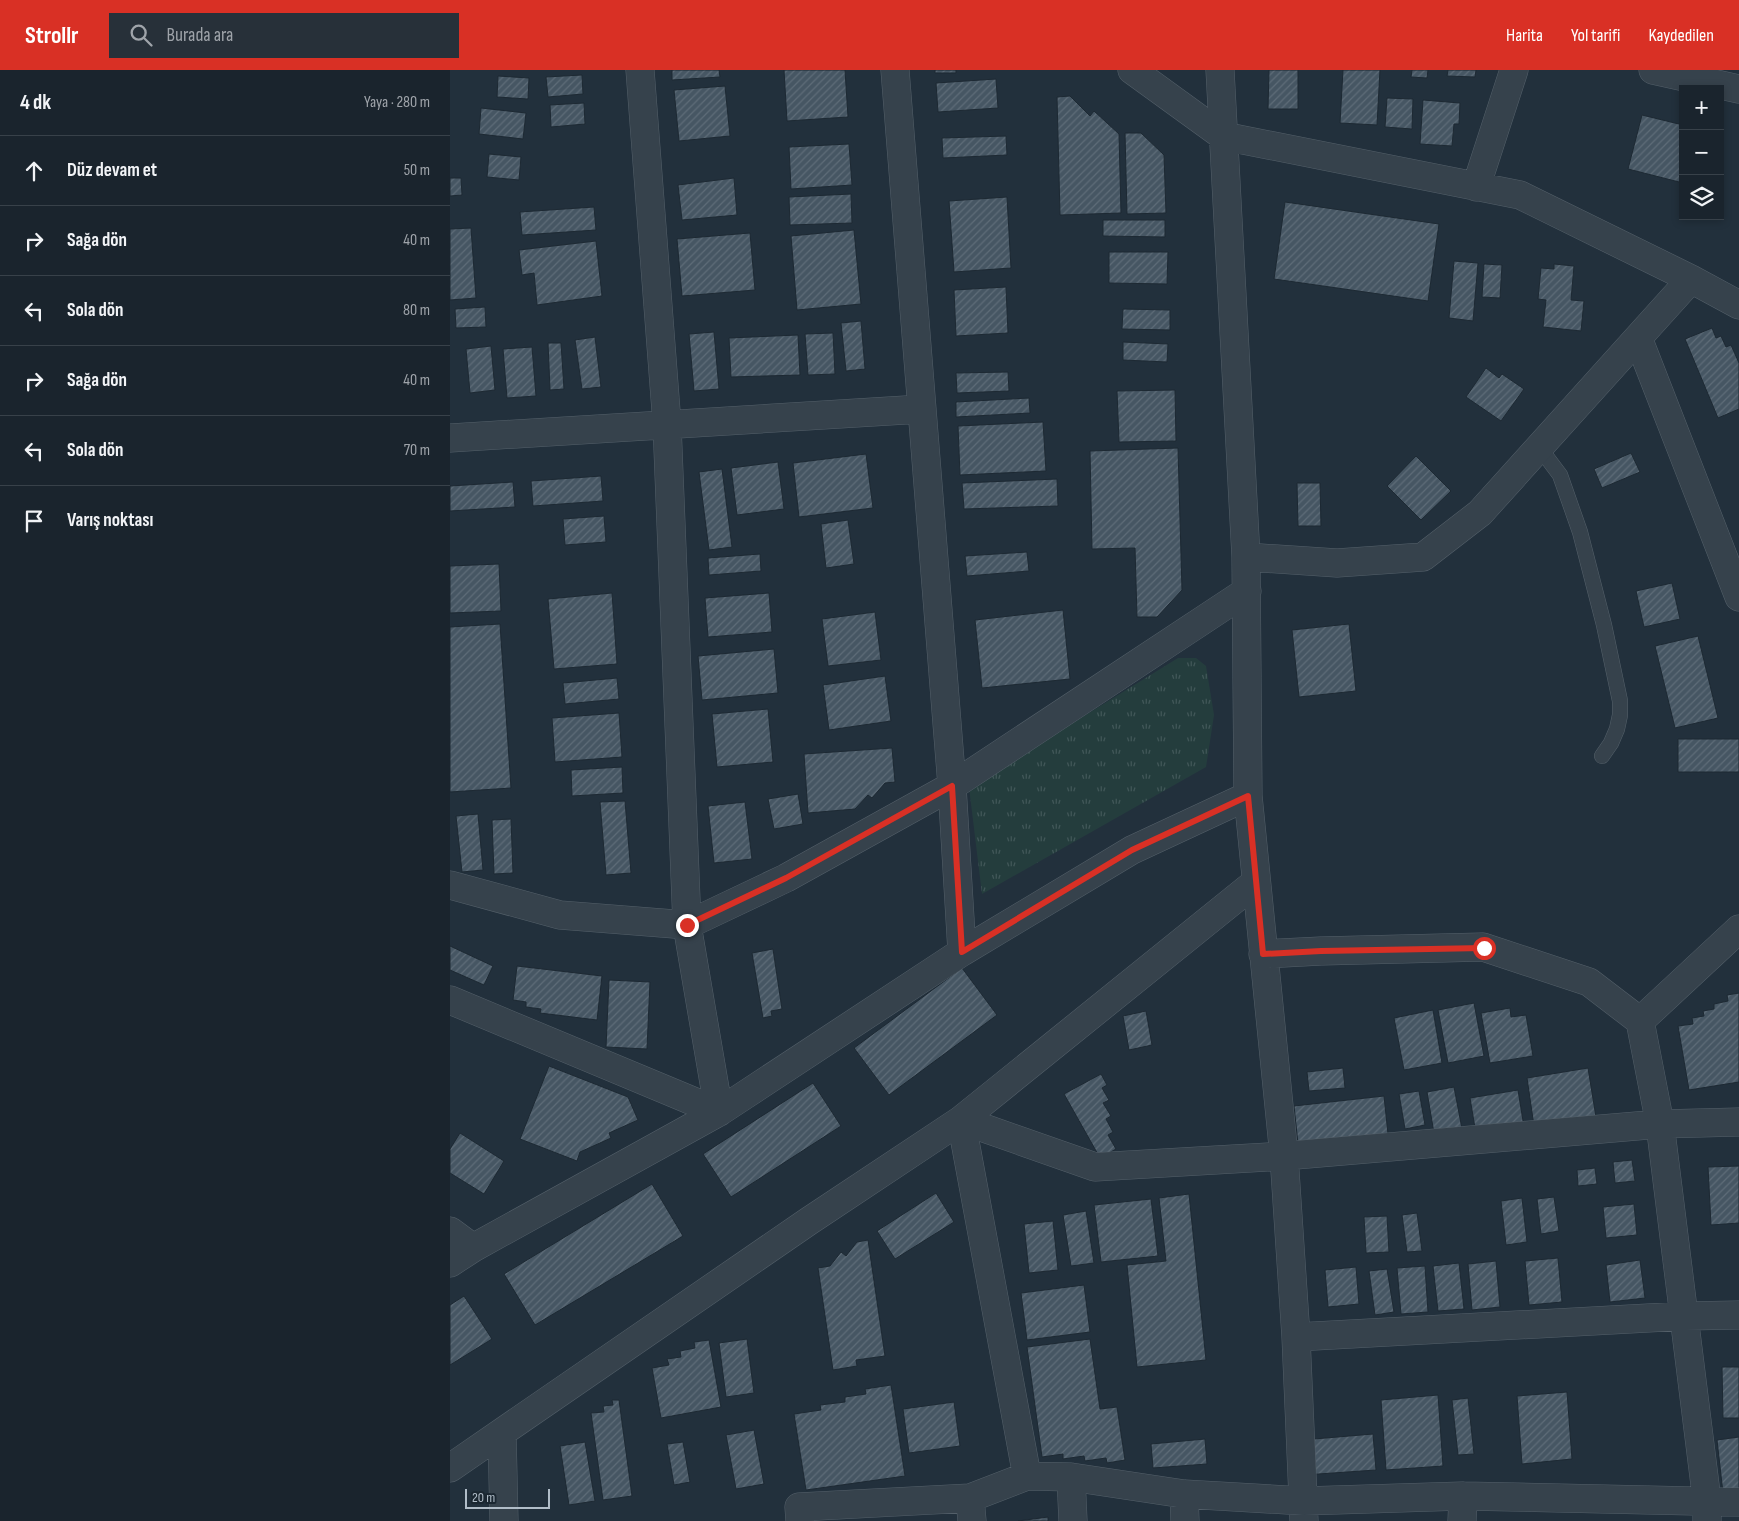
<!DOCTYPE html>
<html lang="tr">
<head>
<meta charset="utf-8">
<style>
	:root { --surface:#1a242d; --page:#273039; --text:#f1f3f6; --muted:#9fa4aa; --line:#384149; --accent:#d93025 }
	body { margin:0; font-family:"Sofia Sans Condensed",sans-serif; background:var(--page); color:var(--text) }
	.controls { position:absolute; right:15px; top:15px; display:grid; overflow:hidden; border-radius:0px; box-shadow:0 2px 8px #0003 }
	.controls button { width:45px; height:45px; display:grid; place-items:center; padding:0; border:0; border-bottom:1px solid var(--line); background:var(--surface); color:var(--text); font:25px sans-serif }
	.scale { position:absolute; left:15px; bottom:12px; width:85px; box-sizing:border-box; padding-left:5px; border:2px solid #b1bdc8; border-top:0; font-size:14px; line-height:18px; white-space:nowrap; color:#b1bdc8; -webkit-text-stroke:4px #1b2731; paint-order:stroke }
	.stop { position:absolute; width:15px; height:15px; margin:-11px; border:4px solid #d93025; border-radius:50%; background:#fff }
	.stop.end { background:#d93025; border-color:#fff; box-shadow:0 1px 5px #0008 }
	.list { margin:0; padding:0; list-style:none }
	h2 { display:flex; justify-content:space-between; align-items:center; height:65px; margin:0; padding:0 20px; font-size:21px }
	h2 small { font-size:16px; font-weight:400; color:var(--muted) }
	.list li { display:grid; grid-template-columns:32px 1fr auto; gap:15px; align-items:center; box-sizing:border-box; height:70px; padding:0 20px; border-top:1px solid var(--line) }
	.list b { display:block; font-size:19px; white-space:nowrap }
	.list em { font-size:16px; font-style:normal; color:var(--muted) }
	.icon { flex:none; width:28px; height:28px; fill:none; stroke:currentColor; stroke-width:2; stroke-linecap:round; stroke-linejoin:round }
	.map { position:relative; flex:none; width:1289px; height:1451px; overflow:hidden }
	header { display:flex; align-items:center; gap:30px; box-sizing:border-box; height:70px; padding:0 25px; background:var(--accent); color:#fff }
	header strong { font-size:24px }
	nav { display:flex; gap:28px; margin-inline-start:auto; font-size:18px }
	.search { width:350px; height:45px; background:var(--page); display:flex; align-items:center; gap:12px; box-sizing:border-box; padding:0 18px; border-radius:0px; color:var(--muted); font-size:19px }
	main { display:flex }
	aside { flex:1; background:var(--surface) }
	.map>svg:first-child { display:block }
	.park { fill:url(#park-tufts) }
	.building { fill:url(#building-hatch); stroke:#1d2933 }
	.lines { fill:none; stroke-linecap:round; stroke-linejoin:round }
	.lane-casing { stroke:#54606a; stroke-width:16 }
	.street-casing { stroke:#54606a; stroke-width:29 }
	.lane { stroke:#36424c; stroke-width:15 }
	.street { stroke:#36424c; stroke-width:28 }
	.route { stroke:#d93025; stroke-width:6 }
</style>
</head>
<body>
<header>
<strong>Strollr</strong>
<div class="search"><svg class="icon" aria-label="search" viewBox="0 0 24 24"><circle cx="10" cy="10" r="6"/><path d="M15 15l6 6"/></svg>Burada ara</div>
<nav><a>Harita</a><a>Yol tarifi</a><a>Kaydedilen</a></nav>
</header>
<main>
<aside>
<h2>4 dk<small>Yaya · 280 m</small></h2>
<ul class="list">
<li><svg class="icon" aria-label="ahead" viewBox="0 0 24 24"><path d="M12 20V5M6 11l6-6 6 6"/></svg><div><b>Düz devam et</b></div><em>50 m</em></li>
<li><svg class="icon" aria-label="right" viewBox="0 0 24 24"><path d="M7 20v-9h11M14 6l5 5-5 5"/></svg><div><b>Sağa dön</b></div><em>40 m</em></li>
<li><svg class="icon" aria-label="left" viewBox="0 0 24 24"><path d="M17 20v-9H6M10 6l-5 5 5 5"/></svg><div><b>Sola dön</b></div><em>80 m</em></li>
<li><svg class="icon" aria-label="right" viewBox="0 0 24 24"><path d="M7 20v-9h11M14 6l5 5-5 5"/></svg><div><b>Sağa dön</b></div><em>40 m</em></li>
<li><svg class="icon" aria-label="left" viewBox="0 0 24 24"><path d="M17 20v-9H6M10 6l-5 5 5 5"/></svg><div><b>Sola dön</b></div><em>70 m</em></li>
<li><svg class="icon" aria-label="arrive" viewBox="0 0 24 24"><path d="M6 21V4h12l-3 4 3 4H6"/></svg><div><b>Varış noktası</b></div></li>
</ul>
</aside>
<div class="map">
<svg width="1289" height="1451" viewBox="0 0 1289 1451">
	<defs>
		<pattern id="park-tufts" width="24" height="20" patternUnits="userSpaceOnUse" patternTransform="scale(1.25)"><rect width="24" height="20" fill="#243d3d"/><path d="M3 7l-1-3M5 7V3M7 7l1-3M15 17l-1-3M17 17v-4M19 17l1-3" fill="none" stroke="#415758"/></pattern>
		<pattern id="building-hatch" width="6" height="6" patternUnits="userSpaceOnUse" patternTransform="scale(1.25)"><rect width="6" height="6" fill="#465663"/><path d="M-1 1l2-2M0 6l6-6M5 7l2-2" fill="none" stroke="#5e6c78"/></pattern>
	</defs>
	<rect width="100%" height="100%" fill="#22303c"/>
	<path class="park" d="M728,588h18l10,8 8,49 -8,52 -224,127 -13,-107z"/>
	<path class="building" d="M222,0h47l1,7 -48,3z
		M334,0h61l3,47 -61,4z
		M485,0h21v3h-21z
		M819,0h29v39h-30z
		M893,0h37l-3,55 -37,-2z
		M962,0h16l-1,8 -16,-1z
		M998,0h28l-1,7 -28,-1z
		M132,5l1,19 -35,3 -2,-20z
		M48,6l31,2 -1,21 -31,-2z
		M546,9l2,29 -60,4 -2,-29z
		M275,16l5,50 -51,5 -5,-51z
		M620,26l20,20 4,-5 25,23 2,79 -61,2 -3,-118z
		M937,28l26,1 -1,30 -27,-2z
		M973,30l37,3 -1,21h-5l-2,22 -32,-2z
		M134,33l1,21 -34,3 -1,-22z
		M31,38l45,5 -3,26 -44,-5z
		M1192,45l41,10v58l-55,-14z
		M675,63h16l23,22 2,58 -39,1z
		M556,66l1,19 -64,3 -1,-20z
		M399,74l3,41 -61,4 -2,-42z
		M39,84l32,3 -2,23 -32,-3z
		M0,108h11l1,17 -12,1z
		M284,108l3,37 -55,5 -4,-35z
		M401,124l1,29 -62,2 -1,-28z
		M557,127l4,71 -57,4 -5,-71z
		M835,132l154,22 -11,77 -154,-22z
		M144,137l2,23 -74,5 -2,-23z
		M653,150h62v17l-62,-1z
		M21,158l5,70 -26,2v-71z
		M404,160l7,74 -64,6 -6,-74z
		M300,163l5,57 -73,6 -5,-57z
		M146,171l6,55 -65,9 -3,-32 -12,2 -3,-25z
		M659,182h59l-1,32 -58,-1z
		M1004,191l24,2 -5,58 -24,-3z
		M1034,194l18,1 -2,33 -18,-1z
		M1104,194l20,2 -3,34 13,1 -3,30 -38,-4 3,-27 -8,-1 3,-31 13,1z
		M556,217l2,46 -52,3 -2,-46z
		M35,237l1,20 -30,1 -1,-19z
		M673,239l47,1v20l-48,-1z
		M411,251l4,48 -19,2 -5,-48z
		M1262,258l4,10 5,-2 5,11 5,-2 8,18v46l-21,9 -33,-79z
		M264,262l5,57 -25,2 -5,-57z
		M383,263l2,41 -27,1 -3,-41z
		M348,265l2,40 -69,2 -2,-39z
		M145,267l6,50 -19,2 -7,-49z
		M673,272l45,2 -1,18 -44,-2z
		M98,273h13l3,46 -14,1z
		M41,276l4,44 -25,3 -4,-44z
		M82,277l4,49 -29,2 -4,-49z
		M1036,298l13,10 3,-4 22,15 -23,32 -35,-24z
		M558,302l1,19 -52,2 -1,-20z
		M725,320l1,51 -57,1 -2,-51z
		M579,328l1,15 -74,4v-15z
		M593,352l3,49 -86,4 -2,-49z
		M728,378l4,142 -25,27h-20l-2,-69 -43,1 -2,-98z
		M1181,383l9,19 -38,16 -8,-19z
		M416,384l7,54 -74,9 -6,-54z
		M966,386l35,35 -30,29 -34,-34z
		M328,392l6,47 -47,6 -6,-47z
		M272,399l10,78 -23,3 -10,-78z
		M151,406l2,25 -70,5 -2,-25z
		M607,409l1,27 -94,3 -2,-26z
		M63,412l2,25 -65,4v-25z
		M847,413h23l1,43h-23z
		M154,446l2,26 -41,3 -2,-26z
		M398,450l6,44 -28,4 -5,-44z
		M577,482l2,19 -62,5 -2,-20z
		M310,484l1,17 -52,4 -1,-17z
		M49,494l2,47 -51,2v-47z
		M1222,513l8,36 -36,8 -8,-36z
		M162,523l5,71 -63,5 -6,-70z
		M319,523l3,39 -64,5 -3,-39z
		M613,540l7,69 -88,9 -7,-68z
		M425,542l6,48 -53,6 -6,-47z
		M50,554l11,164 -61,4v-165z
		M899,554l7,67 -57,6 -7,-67z
		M1248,566l20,82 -43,10 -20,-82z
		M324,579l4,44 -76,7 -4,-44z
		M435,606l6,45 -62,9 -6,-45z
		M167,608l2,21 -54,5 -2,-21z
		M318,639l5,53 -56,5 -5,-53z
		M169,643l3,44 -67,5 -3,-44z
		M1228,669h61v33h-61z
		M442,678l3,34 -10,1 -13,15 -4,-3 -13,14 -47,4 -4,-59z
		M172,697l1,26 -51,3 -1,-26z
		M348,724l5,30 -29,5 -6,-30z
		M175,731l6,72 -25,2 -6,-73z
		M295,732l7,57 -38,4 -6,-57z
		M28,744l5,56 -21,2 -6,-56z
		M61,749l2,54 -19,1 -2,-54z
		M0,876l43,20 -9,19 -34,-15z
		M323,879l9,60 -11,2 1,5 -9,2 -11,-65z
		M67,896l85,10 -5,44 -57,-7 1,-4 -15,-2v-5l-13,-2z
		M512,898l35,47 -108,80 -35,-47z
		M159,910l41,2 -3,67 -41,-2z
		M1289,923v89l-50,8 -11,-64 15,-2 -1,-6 12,-2 -1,-5 11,-2v-5l14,-3 -1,-6z
		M1024,933l10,53 -36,7 -10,-53z
		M1060,938l1,9 15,-2 7,41 -43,7 -9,-50z
		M983,940l9,53 -38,7 -10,-52z
		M696,941l6,34 -23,5 -6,-34z
		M99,996l79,31 10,23 -29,13 2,5 -31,14 -3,9 -57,-22z
		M893,998l2,20 -36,3 -2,-19z
		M1138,998l8,49 -62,9 -7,-48z
		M651,1004l6,11 -5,3 7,12 -6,3 8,13 -5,3 7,13 -5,3 8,14 -16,9 -36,-64z
		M363,1013l28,43 -110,71 -28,-43z
		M1004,1017l9,47 -28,5 -8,-47z
		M1068,1020l6,37 -48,7 -6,-36z
		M969,1021l6,34 -20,4 -6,-35z
		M934,1026l4,38 -90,10 -4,-38z
		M10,1063l44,28 -20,33 -34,-21v-24z
		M1182,1090l3,21 -20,2 -2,-21z
		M1289,1096v57l-28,2 -3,-58z
		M1145,1098l2,16 -19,2 -1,-16z
		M202,1114l31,52 -148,89 -31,-51z
		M486,1123l18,29 -59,37 -18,-28z
		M739,1124l17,166 -69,7 -10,-102 39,-4 -7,-63z
		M1104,1127l5,34 -18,3 -4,-35z
		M1072,1128l5,44 -21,3 -5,-44z
		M701,1129l7,57 -57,6 -7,-57z
		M1184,1134l3,31 -31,3 -3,-31z
		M636,1141l8,52 -23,3 -8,-51z
		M967,1143l5,38 -15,1 -5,-37z
		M937,1146l2,36 -23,1 -2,-36z
		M603,1151l5,49 -29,3 -5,-49z
		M418,1170l17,116 -29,4 1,6 -24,4 -15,-102 12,-2 11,-14 5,4 11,-14z
		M1108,1188l4,44 -33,3 -4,-44z
		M1190,1190l5,38 -35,4 -4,-37z
		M1046,1191l4,46 -28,3 -4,-46z
		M1009,1193l5,46 -26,2 -5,-45z
		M975,1196l3,46 -27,2 -4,-46z
		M906,1197l3,37 -31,3 -3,-37z
		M937,1199l7,43 -19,3 -6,-44z
		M634,1215l6,47 -63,8 -6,-47z
		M14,1226l28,43 -42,26v-60z
		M297,1269l7,54 -28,4 -7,-54z
		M640,1269l10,70 17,-2 8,53 -18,3 -1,-5 -21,3 -1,-5 -21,3v-5l-21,3 -15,-110z
		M259,1270l12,67 -60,11 -9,-50 17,-3 -2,-6 14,-2 -1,-6 15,-3 -1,-6z
		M1272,1297h17v51h-16z
		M441,1315l14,91 -99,14 -12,-76 27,-4 -1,-5 25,-3v-5l21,-3 -1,-5z
		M1117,1322l5,67 -50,5 -5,-68z
		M988,1325l5,71 -57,4 -5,-70z
		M1018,1328l6,56 -16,1 -6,-55z
		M162,1330h7l13,96 -29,4 -12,-87 13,-1 -1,-6 10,-1z
		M504,1332l6,44 -51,7 -6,-44z
		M304,1360l10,54 -28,5 -10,-54z
		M923,1364l3,36 -72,5 -2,-35z
		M1289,1367v55l-16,1 -6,-53z
		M755,1369l2,25 -54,4 -2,-24z
		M135,1372l10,59 -26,4 -9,-59z
		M233,1372l7,40 -16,3 -7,-41z
		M598,1447v4h-30z"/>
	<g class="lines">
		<g class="lane-casing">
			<path id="lane" d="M1089,377l21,28 20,57 24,93 16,76v14l-3,14 -6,14 -9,13"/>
		</g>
		<g class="street-casing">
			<path id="street" d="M190,0l27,354 20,501 32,187
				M445,0l57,716 10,166
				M682,0l91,66 297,59 171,84 48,26
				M770,0l26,487 2,239 36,360 12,181 8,184
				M1203,0l86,19
				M1026,117l38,-117
				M1188,268l101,259
				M0,368l472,-29
				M796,487l91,6 86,-6 57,-44 211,-234
				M0,815l110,30 127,10 99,-47 166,-92 295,-195
				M813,884l58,-3 162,-4 106,35 51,39 20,103 47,377v20
				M0,930l269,112
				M1190,951l99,-92
				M511,1050l134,47 189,-11 376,-32 79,-2
				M511,1050l66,356
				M0,1161l23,17
				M0,1193l23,-15 246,-136 243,-160 170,-102 116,-54
				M846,1267l389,-21 54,-1
				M52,1363l2,88
				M0,1398l359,-247 152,-101 295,-238
				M621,1407l2,44
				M734,1424l1,27
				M520,1428l2,23
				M350,1451l-1,-14 171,-9 57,-22 44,1 113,17 120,7 159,-5 276,6
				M1012,1451l1,-25"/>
		</g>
		<use href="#lane" class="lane"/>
		<use href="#street" class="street"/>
	</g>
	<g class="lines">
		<path class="route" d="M237,855l99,-47 166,-92 10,166 170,-102 116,-54 15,158 58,-3 163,-3"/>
	</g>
</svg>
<div class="controls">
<button>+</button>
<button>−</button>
<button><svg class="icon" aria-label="layers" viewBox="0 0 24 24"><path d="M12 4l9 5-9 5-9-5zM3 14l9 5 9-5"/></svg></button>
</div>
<div class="scale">20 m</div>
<div class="stop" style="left:1034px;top:878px"></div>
<div class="stop end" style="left:237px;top:855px"></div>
</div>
</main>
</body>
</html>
